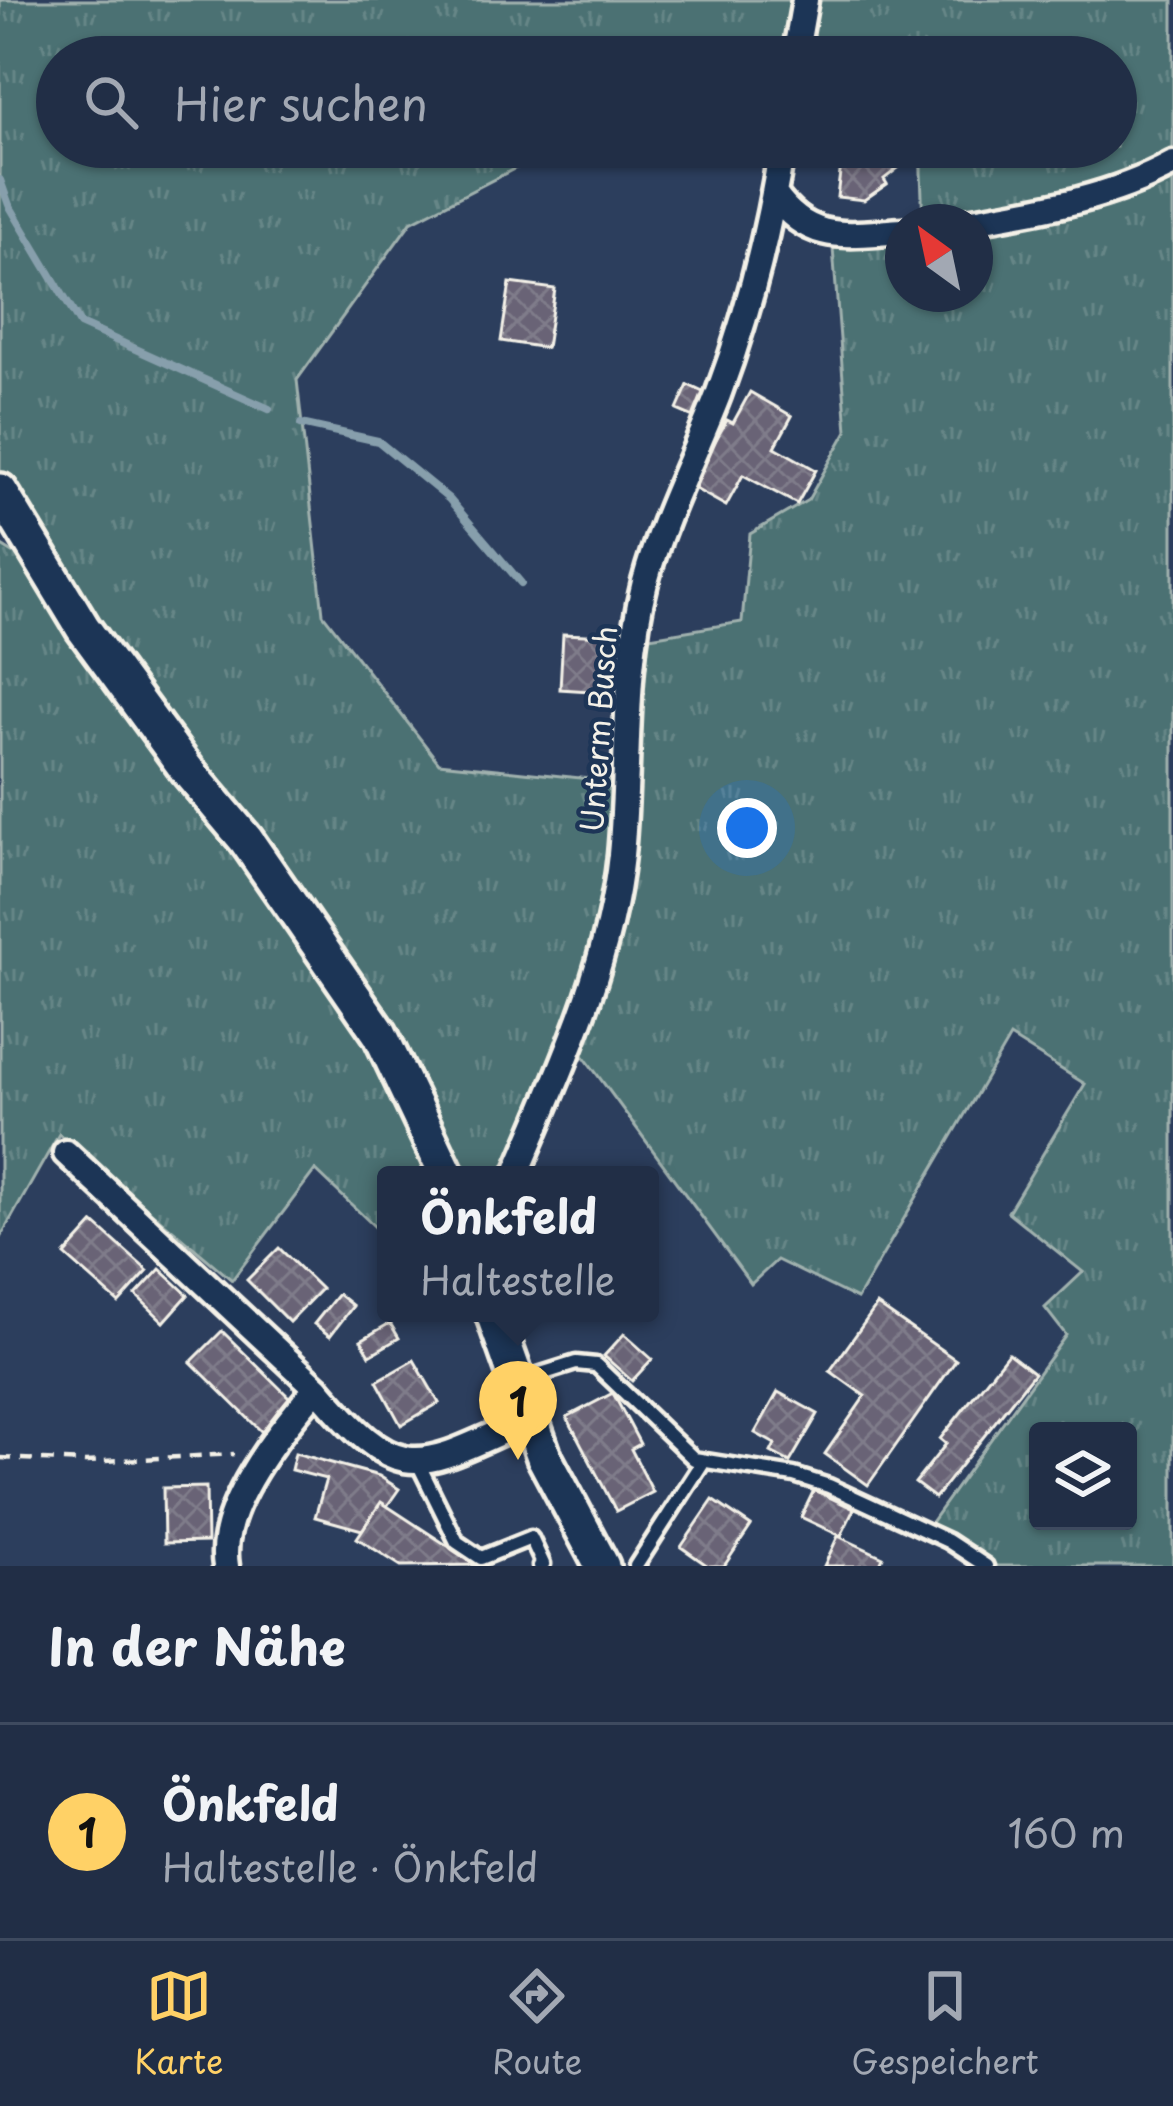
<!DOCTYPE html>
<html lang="de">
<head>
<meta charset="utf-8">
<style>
	:root { --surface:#212e46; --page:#2d3a51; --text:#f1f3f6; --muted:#a2a8b3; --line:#3e4a5f; --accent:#ffd166 }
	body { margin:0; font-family:"Playpen Sans",sans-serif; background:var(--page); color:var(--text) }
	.controls { position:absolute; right:36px; bottom:36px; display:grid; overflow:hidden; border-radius:12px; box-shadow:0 3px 9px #0004 }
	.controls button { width:108px; height:108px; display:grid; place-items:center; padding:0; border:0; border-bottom:3px solid var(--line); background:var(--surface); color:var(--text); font:60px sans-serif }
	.compass { position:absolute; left:885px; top:204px; width:108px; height:108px; border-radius:50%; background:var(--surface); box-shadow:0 3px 9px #0004; rotate:327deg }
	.you { position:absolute; left:747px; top:828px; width:42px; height:42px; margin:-30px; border:9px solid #fff; border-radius:50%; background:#1a73e8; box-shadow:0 0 0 18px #1a73e833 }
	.badge { display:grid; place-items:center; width:78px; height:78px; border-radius:50%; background:var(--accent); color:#111; font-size:39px; font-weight:700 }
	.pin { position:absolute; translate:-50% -99px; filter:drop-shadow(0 3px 6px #0008) }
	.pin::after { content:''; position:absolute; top:63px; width:42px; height:36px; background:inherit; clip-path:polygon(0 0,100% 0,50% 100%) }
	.popup { position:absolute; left:377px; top:1166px; width:282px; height:156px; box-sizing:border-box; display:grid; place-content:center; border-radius:12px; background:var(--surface); filter:drop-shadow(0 3px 9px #0005); font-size:39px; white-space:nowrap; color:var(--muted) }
	.popup b { font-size:45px; color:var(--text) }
	.popup::after { content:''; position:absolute; left:50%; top:100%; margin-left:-24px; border:24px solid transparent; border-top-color:var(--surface) }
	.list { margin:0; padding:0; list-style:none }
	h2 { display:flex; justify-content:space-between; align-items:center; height:156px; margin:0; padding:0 48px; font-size:51px }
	h2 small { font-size:39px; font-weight:400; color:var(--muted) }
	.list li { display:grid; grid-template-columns:78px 1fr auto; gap:36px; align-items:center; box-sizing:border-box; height:216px; padding:0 48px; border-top:3px solid var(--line) }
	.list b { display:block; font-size:45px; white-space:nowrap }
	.list p { margin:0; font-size:39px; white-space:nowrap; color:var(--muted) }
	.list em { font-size:39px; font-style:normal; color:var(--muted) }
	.icon { flex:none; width:66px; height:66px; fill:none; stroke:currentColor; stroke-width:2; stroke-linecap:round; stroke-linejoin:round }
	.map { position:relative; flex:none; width:1173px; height:1566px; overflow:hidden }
	.search { position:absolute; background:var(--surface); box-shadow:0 3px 9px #0004; left:36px; right:36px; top:36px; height:132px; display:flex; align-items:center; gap:30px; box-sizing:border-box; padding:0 42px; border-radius:66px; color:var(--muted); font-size:45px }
	.sheet { height:372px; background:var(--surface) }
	nav { display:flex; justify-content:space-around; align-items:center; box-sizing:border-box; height:168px; border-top:3px solid var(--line); background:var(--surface); font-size:33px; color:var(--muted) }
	nav a { display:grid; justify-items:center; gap:6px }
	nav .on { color:var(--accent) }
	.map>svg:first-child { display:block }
	.grass { fill:url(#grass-tufts); stroke:#a0b1ae; stroke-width:3; fill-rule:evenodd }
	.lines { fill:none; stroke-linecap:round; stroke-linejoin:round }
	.stream { stroke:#879fac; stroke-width:8 }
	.building { fill:url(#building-cross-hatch); stroke:#f4f1e8; stroke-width:3 }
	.lane-casing { stroke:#f4f1e8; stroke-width:21 }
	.street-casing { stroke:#f4f1e8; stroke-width:33 }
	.secondary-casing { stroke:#f4f1e8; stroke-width:42 }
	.path { stroke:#f4f1e8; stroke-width:4.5; stroke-dasharray:12 9; stroke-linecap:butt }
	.lane { stroke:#1d3557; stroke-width:12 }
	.street { stroke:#1d3557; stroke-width:24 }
	.secondary { stroke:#1d3557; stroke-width:33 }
	.labels { text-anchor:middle; stroke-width:9; stroke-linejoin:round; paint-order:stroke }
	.street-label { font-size:30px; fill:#f4f1e8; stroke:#1d3557 }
</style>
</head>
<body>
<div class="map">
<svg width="1173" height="1566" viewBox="0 0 1173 1566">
	<defs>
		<pattern id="grass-tufts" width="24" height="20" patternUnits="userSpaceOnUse" patternTransform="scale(3)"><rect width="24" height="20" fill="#4c7173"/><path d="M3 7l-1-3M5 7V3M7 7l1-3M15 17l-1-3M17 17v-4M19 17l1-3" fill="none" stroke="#668687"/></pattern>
		<pattern id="building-cross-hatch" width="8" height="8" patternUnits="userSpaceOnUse" patternTransform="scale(3)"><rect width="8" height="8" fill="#696476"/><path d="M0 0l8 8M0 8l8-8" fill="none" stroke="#7f7b8a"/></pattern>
	</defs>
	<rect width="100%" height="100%" fill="#2c3e5d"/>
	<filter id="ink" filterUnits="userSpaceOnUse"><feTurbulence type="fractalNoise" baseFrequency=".00833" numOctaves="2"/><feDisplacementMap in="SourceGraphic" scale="24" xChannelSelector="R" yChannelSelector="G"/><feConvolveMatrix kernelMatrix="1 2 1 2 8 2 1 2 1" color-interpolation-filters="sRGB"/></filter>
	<g filter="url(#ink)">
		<path class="grass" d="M0,0h795l-9,57h-729v90h530l-21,10 -50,11 -105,54 -114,158 26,234 116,149 180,19 -19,165 -92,228h-52l-394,-600 -62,-103z
			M805,0h368v1566h-178l-66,-41 137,-190 -21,-27 38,-36 -75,-60 77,-128 -75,-47 -153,262 -80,-39 -26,24 -174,-237 40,-115 14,-292 111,-18 8,-88 58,-34 39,-69 -15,-196 71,-4v63h72v-72h-52l-3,-75h196v-90h-321zM1038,1431h90v90h-90z
			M26,543l350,495 63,126 -11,11h-42v41l-11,11 -60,-57 -83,110 -173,-146 -59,104v-693l13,8z"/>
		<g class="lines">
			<path class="stream" d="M0,180l9,25 71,119 189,85
				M301,424l77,17 71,58 72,84"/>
		</g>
		<path class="building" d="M882,147l20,18 -18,14 3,5 -23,16 -27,-3 5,-41 26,3z
			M510,283l45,6 -9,59 -45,-7z
			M688,385l21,10 -11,24 -21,-9z
			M750,392l42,24 -17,31 41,23 -19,34 -54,-29 -17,31 -36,-20 37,-66 6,3z
			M563,634l45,2 -3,56 -45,-3z
			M94,1223l54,48 -29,32 -54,-48z
			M279,1248l42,41 -32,33 -42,-42z
			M160,1269l28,26 -24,27 -28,-27z
			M338,1294l15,12 -23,30 -16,-12z
			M877,1305l79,55 -88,125 -43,-31 40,-58 -35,-25z
			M390,1323l9,15 -29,17 -9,-15z
			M222,1331l72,71 -31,31 -72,-71z
			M624,1334l28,25 -20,22 -28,-25z
			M1008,1353l26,20 -99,125 -20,-15 31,-39 -6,-5z
			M414,1360l25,43 -38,22 -24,-44z
			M778,1392l40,22 -28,48 -19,-10 4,-8 -20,-11z
			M613,1393l27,51 -9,5 22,43 -37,19 -49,-94z
			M295,1453l84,23 20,13 -12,17 -6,-4 -19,28 -47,-13 11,-38 -35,-9z
			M206,1487l1,55 -43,1 -1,-55z
			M814,1490l40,19 -13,27 -40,-19z
			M713,1500l38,26 -27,40h-16l-27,-19z
			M381,1502l96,63 -76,1 -44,-28z
			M838,1536l45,21 -4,9h-55z"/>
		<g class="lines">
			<g class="lane-casing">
				<path id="lane" d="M522,1380l54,-17 20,2 98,94 100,16 35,11 119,55 38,25
					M417,1461l40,81 24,16 50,-20 12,26 -3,2
					M636,1566l67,-104"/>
			</g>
			<g class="street-casing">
				<path id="street" d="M795,57l10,-57
					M775,195c35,50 74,39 128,36
					M967,222c71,-12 142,-23 206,-58
					M66,1153l251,235
					M516,1175c44,-104 93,-206 105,-320 9,-91 1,-183 24,-273 17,-64 49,-125 73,-187 30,-80 51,-164 64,-248
					M226,1566c-10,-58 55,-137 91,-178 86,102 101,80 212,31"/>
			</g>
			<g class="secondary-casing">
				<path id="secondary" d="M0,491l83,137 104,142 59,70 134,194 67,141
					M493,1313l51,144 58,109"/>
			</g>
			<path class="path" d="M0,1458l86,4 148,-8"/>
			<use href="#lane" class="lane"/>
			<use href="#street" class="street"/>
			<use href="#secondary" class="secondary"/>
		</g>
	</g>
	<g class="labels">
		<g class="street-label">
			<text transform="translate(600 729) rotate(-86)" y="10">Unterm Busch</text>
		</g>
	</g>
</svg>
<div class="controls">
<button><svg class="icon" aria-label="layers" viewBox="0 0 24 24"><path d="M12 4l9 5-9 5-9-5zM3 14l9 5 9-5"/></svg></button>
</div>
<svg class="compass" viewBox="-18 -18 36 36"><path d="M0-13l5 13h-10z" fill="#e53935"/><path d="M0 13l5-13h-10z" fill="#a2a8b3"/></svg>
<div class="you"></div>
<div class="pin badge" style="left:518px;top:1460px">1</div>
<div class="popup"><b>Önkfeld</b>Haltestelle</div>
<div class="search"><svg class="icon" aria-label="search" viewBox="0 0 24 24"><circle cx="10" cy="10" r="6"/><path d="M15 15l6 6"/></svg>Hier suchen</div>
</div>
<section class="sheet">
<h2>In der Nähe<small></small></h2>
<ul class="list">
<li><span class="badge">1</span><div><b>Önkfeld</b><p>Haltestelle · Önkfeld</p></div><em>160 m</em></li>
</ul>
</section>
<nav>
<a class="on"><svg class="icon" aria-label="map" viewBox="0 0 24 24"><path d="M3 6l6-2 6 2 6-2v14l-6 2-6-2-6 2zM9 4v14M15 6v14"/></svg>Karte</a>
<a><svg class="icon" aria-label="directions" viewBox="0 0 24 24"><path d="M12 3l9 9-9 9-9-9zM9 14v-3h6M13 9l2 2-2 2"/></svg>Route</a>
<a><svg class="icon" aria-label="saved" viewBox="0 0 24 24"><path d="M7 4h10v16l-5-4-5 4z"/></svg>Gespeichert</a>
</nav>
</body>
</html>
